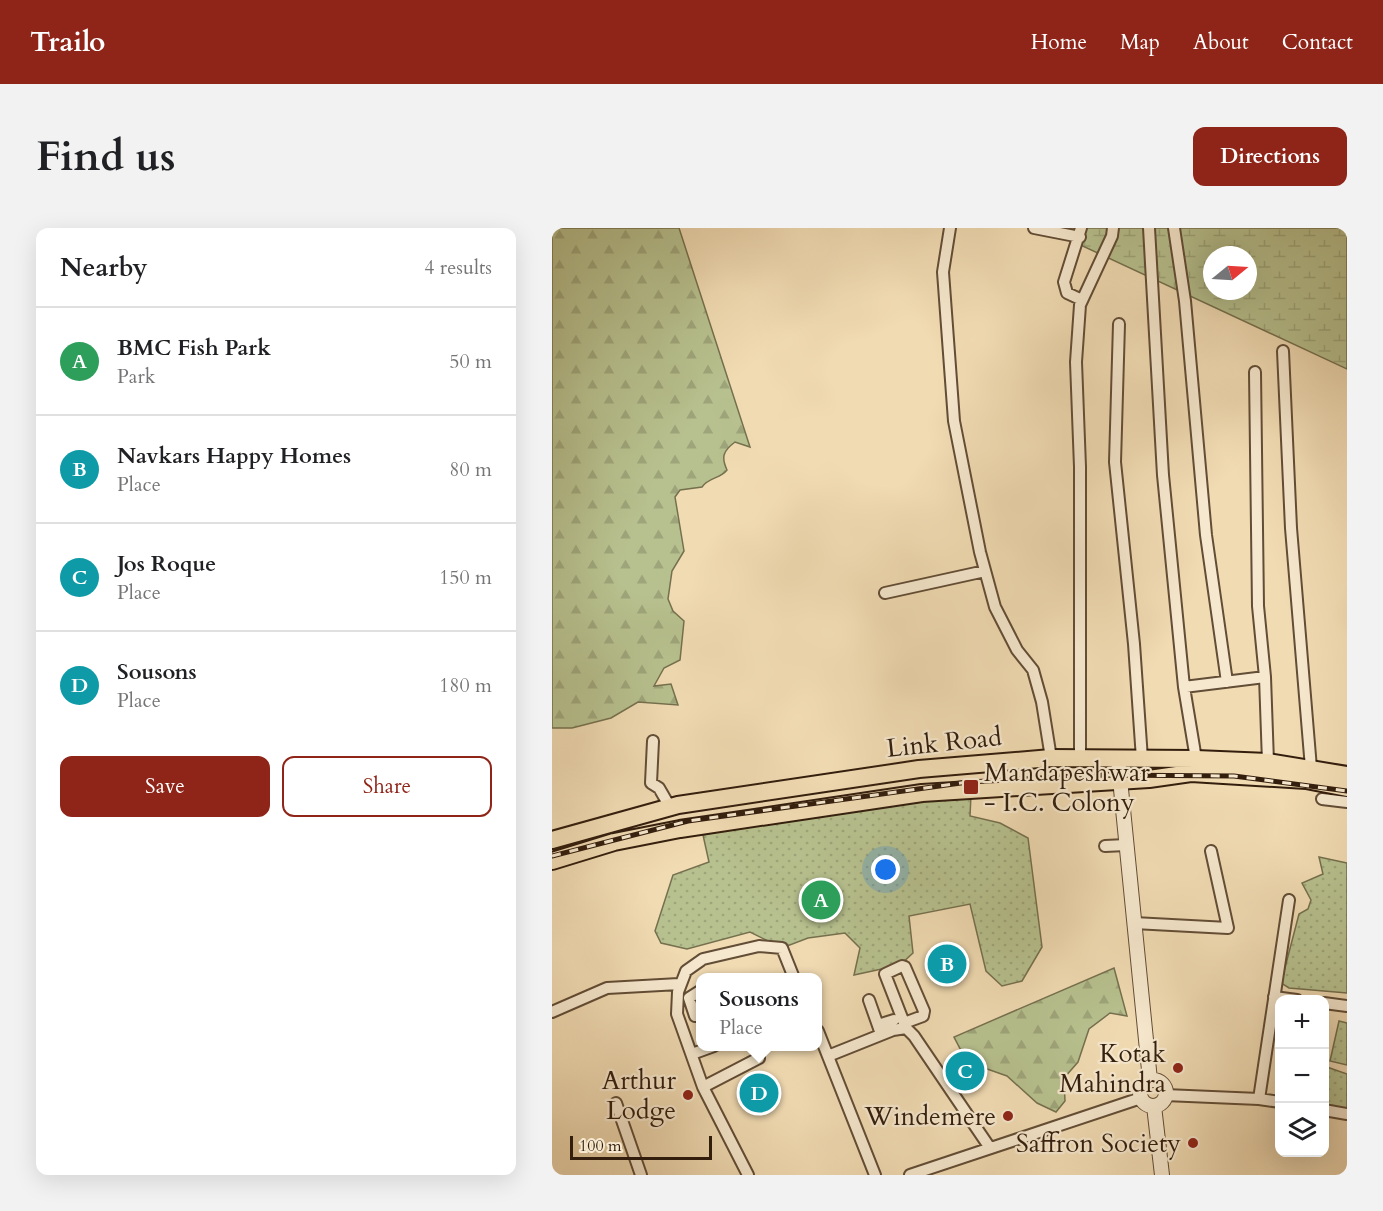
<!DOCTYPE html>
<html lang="en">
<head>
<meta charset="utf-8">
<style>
	:root { --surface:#fff; --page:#f2f2f2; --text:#202124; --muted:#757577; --line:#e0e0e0; --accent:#8f2418 }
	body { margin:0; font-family:Cardo,serif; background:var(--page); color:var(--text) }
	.controls { position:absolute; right:18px; bottom:18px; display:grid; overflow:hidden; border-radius:12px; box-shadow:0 6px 24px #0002 }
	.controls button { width:54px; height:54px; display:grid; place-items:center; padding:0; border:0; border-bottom:2px solid var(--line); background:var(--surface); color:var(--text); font:30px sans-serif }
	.compass { position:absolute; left:651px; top:18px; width:54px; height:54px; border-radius:50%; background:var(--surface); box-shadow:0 6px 24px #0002; rotate:72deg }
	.scale { position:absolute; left:18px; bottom:15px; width:142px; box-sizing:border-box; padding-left:6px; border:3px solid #331e0d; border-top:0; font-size:16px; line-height:21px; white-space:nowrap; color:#331e0d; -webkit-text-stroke:4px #f6e8ce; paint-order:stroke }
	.you { position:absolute; left:334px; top:642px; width:21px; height:21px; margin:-15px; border:4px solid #fff; border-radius:50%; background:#1a73e8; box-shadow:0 0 0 9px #1a73e833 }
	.badge { display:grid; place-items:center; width:39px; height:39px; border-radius:50%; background:var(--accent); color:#fff; font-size:20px; font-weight:700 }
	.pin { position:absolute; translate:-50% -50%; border:3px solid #fff; box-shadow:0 2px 6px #0006 }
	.popup { position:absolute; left:144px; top:745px; width:126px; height:78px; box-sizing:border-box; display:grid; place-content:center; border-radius:12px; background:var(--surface); filter:drop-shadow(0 2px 4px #0005); font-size:20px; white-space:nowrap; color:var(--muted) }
	.popup b { font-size:22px; color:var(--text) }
	.popup::after { content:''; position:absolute; left:50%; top:100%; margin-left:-12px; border:12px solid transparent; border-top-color:var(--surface) }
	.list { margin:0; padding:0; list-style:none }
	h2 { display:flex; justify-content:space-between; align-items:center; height:78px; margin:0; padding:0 24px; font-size:26px }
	h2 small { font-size:20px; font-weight:400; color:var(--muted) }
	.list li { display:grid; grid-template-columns:39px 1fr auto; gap:18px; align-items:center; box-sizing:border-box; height:108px; padding:0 24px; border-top:2px solid var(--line) }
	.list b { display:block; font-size:22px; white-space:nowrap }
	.list p { margin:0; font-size:20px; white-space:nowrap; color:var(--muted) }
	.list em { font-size:20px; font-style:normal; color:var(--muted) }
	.actions { display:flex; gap:12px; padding:18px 24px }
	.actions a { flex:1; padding:14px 0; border:2px solid var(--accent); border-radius:12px; text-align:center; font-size:21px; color:var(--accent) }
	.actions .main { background:var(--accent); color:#fff }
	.icon { flex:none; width:33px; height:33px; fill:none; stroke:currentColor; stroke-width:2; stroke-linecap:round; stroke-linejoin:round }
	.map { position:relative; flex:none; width:795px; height:947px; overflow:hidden; border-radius:12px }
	header { display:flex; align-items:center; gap:36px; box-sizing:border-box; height:84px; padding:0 30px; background:var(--accent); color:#fff }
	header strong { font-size:28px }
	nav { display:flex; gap:33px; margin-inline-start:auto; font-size:21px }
	.intro { display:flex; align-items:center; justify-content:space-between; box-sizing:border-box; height:144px; padding:0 36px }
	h1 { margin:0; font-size:42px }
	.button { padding:15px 27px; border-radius:12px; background:var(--accent); color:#fff; font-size:21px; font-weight:700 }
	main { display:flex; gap:36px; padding:0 36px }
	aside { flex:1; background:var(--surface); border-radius:12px; box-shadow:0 6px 24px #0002 }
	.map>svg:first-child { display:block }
	.green { fill:url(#green-dots); stroke:#75704e; stroke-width:1.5 }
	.forest { fill:url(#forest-firs); stroke:#75704e; stroke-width:1.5 }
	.wetland { fill:url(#wetland-marsh); stroke:#75704e; stroke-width:1.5; fill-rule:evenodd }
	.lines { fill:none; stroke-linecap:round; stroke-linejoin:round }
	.minor-casing { stroke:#624d36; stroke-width:14 }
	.tertiary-casing { stroke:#624d36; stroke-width:16 }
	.primary-casing { stroke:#331e0d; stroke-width:20 }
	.minor { stroke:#f6e8ce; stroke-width:10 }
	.tertiary { stroke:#f6e8ce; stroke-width:14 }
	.primary { stroke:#f1dbb3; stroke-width:16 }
	.rail-casing { stroke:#331e0d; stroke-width:5 }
	.rail { stroke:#f6e8ce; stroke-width:3; stroke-dasharray:9; stroke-linecap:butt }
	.poi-dot { fill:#8f2418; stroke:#f6e8ce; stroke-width:2 }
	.labels { text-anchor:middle; stroke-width:4.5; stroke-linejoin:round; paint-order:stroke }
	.street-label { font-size:26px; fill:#331e0d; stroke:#f6e8ce }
	.poi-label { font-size:26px; fill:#331e0d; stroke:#f6e8ce; text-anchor:end }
</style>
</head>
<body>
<header>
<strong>Trailo</strong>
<nav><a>Home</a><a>Map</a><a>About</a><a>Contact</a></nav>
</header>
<div class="intro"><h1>Find us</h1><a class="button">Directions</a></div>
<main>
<aside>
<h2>Nearby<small>4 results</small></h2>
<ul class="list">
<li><span class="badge" style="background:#2e9e5b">A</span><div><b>BMC Fish Park</b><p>Park</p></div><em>50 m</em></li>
<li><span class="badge" style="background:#0f9aa8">B</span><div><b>Navkars Happy Homes</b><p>Place</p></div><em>80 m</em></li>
<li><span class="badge" style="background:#0f9aa8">C</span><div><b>Jos Roque</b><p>Place</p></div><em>150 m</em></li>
<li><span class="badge" style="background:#0f9aa8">D</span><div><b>Sousons</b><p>Place</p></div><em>180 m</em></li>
</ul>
<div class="actions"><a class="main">Save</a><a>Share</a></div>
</aside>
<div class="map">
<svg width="795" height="947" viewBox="0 0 795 947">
	<defs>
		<pattern id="green-dots" width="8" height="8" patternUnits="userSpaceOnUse" patternTransform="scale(1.5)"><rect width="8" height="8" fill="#b7c18f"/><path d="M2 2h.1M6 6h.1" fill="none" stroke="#9ea57a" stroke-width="1.8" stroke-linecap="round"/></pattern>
		<pattern id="forest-firs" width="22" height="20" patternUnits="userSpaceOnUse" patternTransform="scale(1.5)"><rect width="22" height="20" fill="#b7c18f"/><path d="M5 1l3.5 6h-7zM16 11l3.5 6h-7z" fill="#9ea57a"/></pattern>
		<pattern id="wetland-marsh" width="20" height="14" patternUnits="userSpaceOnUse" patternTransform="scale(1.5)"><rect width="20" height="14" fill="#b7c18f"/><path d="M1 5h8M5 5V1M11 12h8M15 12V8" fill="none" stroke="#9ea57a"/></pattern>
	</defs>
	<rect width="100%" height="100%" fill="#f1dbb3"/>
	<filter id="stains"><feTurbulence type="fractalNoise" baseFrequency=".00333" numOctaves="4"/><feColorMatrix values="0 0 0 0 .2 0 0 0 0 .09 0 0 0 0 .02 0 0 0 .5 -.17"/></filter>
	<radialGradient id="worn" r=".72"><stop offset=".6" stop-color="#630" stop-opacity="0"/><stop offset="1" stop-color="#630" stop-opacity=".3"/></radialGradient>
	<path class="green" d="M419,567l-1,21 30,7 28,15 14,109 -20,34 -20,5 -16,-15 -16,-67 -61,12 4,37 -13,12 -46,10 6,-27 -15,-15 -37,5 -26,10 -32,-16 -63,17 -26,-6 -6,-12 18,-56 36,-13 -6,-27 104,-22z
		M767,629l28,6v130l-58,-5 -8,-5 18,-69 9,-5 3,-9 -9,-17 21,-9z
		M787,793l8,2v42l-17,-4z
		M772,838l23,8v34l-22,1z"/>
	<path class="forest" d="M0,0h127l71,219 -15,-5c-12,9 -14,15 -8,28 -7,9 -18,7 -25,17l-22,3 -5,7 9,54 -12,20 -4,28 5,12 11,10 -4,39 -16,8 -10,18 17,-2 7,21 -40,-3 -27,16 -39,10h-20z
		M562,740l13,48 -17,-3 -21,16 -11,33 -14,16 1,23 -9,11 -19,-9 -30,-27 -40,-14 -13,-25z"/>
	<path class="wetland" d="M492,0h303v141zM660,27h36v36h-36z"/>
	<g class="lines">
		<g class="minor-casing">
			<path id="minor" d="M398,0l-7,44 11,149 26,131 15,55 22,43 16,20 9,32 9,56
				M482,0l46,9
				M529,0l-17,54 3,11 15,7
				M597,0l14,247 21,212 12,72
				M622,0l11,73 21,234 21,147
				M567,96l-4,138 19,182 8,115
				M731,123l8,177 20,240
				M703,144l3,234 7,71 3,85
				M333,365l100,-22
				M632,459l81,-10
				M101,513l-2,42 8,5 11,19
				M528,529v-290l-4,-105 4,-57 32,-69 1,-8
				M770,571l25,3
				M553,618l21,-1
				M582,695l94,5 -17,-77
				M722,769l23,3
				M317,772l12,34
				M772,775l23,3
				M0,784l55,-24 72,-4
				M143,788l-6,-18 11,-7
				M352,795l19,-7 1,-5 -19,-44 -3,-1 -17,8 21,54
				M326,797l16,-5
				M266,803l57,144
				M140,826l22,-8
				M276,828l65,-26 13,-2 8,8 76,112
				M151,859l56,-29 -1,-12
				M613,867l94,4 21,3
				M707,871l30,-199
				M64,875l25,72
				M772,882l23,4
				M196,947l-45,-88 -26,-73 1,-22 8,-21 17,-12 56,-13 23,2 12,30
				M358,947l231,-77"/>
		</g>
		<g class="tertiary-casing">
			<path id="tertiary" d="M566,531l32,321
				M588 865a13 13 0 1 1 26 0a13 13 0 1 1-26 0Z
				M602,878l8,69"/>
		</g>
		<g class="primary-casing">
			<path id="primary" d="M0,612l126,-35 241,-36 132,-11 145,1 72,3 79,13
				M0,633l62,-19 66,-13 242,-36 227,-14 42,-6 115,7 41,8"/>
		</g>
		<use href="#minor" class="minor"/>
		<use href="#tertiary" class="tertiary"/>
		<use href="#primary" class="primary"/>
		<g class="rail-casing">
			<path id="rail" d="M0,628l136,-35 280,-39 135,-7 131,1 113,15"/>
		</g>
		<use href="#rail" class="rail"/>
	</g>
	<g class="poi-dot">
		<rect x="411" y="551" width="16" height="16" rx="3"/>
		<circle cx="626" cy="840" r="6"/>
		<circle cx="136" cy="867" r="6"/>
		<circle cx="456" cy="888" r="6"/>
		<circle cx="641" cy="915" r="6"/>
	</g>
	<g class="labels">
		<g class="street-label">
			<text transform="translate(392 514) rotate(-6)" y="9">Link Road</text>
		</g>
		<g class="poi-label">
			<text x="432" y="553" text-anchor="start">Mandapeshwar<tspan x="432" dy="30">- I.C. Colony</tspan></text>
			<text x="614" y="834">Kotak<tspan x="614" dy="30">Mahindra</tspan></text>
			<text x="124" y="861">Arthur<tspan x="124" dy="30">Lodge</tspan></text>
			<text x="444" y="897">Windemere</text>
			<text x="629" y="924">Saffron Society</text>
		</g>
	</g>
	<rect width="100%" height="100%" filter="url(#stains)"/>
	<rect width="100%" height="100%" fill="url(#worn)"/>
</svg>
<div class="controls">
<button>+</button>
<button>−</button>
<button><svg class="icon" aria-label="layers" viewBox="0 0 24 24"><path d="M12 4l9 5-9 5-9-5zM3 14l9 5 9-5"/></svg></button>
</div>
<svg class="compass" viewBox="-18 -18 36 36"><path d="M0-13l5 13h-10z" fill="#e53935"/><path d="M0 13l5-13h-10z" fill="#757577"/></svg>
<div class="scale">100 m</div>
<div class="you"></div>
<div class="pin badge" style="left:269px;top:672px;background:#2e9e5b">A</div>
<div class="pin badge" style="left:395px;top:736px;background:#0f9aa8">B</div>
<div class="pin badge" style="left:413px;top:843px;background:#0f9aa8">C</div>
<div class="pin badge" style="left:207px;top:865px;background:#0f9aa8">D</div>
<div class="popup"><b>Sousons</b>Place</div>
</div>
</main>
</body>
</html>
